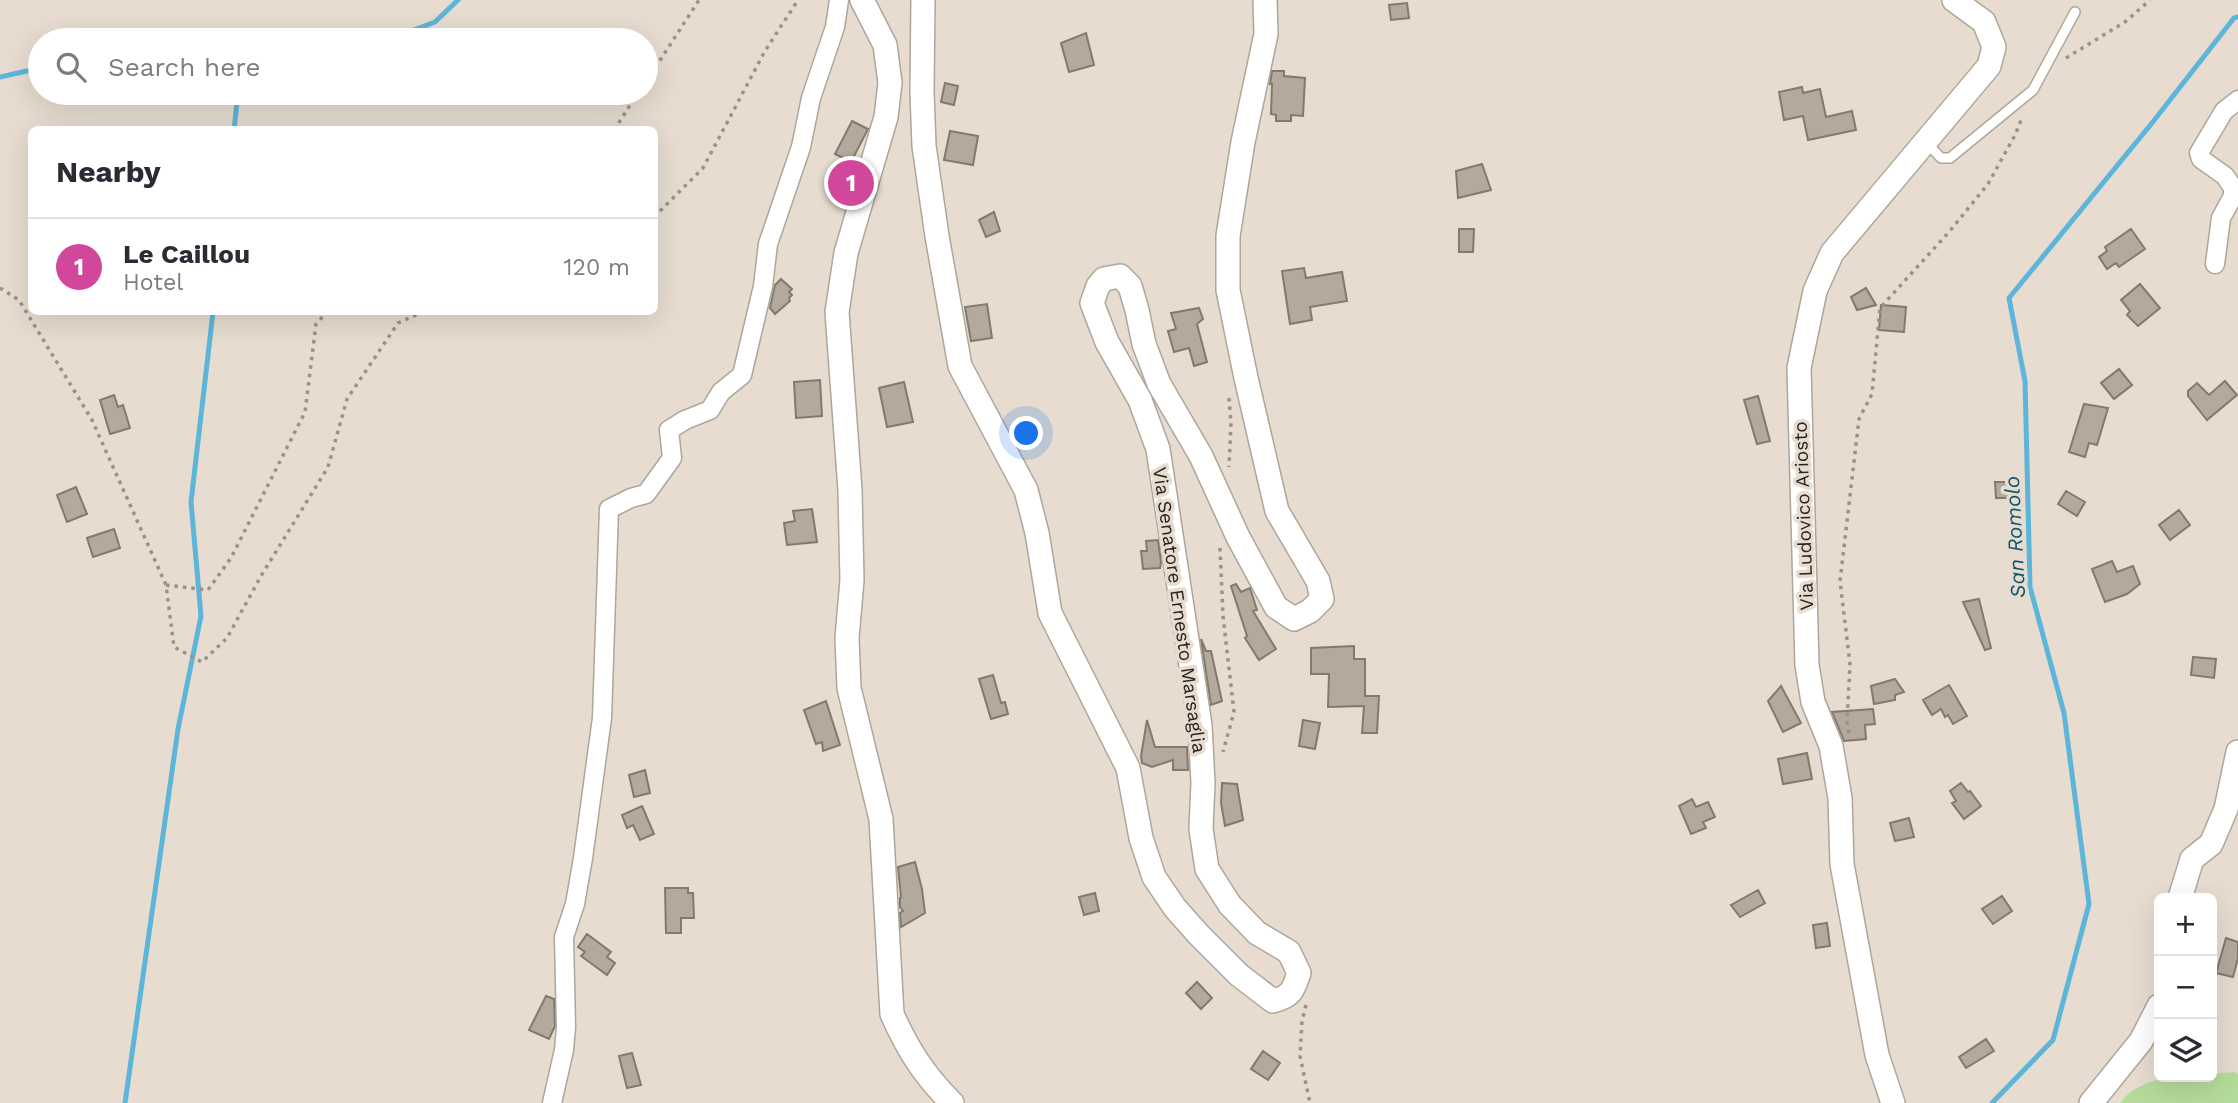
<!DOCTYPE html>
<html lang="en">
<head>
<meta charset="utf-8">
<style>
	:root { --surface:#fff; --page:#f7f7f7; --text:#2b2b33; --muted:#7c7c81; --line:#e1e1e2; --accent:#111827 }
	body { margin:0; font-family:"Work Sans",sans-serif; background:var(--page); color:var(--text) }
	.controls { position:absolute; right:21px; bottom:21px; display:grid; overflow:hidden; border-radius:10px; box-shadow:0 7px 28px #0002 }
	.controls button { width:63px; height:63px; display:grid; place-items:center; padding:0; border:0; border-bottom:2px solid var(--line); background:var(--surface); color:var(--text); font:35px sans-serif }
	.you { position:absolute; left:1027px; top:434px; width:24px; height:24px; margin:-18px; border:5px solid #fff; border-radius:50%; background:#1a73e8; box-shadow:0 0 0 10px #1a73e833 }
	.badge { display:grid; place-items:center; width:46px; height:46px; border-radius:50%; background:var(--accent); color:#fff; font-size:23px; font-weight:700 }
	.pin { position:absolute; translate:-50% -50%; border:4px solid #fff; box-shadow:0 2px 7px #0006 }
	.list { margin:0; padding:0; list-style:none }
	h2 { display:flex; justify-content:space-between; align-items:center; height:91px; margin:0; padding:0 28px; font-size:30px }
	h2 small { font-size:23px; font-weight:400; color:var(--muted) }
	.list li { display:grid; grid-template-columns:46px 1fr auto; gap:21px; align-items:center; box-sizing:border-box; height:98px; padding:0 28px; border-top:2px solid var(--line) }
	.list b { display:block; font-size:26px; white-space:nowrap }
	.list p { margin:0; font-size:23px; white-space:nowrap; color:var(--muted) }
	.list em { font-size:23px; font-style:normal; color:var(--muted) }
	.icon { flex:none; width:38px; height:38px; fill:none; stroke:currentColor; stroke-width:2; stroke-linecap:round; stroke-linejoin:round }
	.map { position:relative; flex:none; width:2238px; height:1103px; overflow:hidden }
	.search { position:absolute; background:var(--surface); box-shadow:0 7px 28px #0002; left:28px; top:28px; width:630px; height:77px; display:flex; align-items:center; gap:18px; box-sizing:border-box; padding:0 24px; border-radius:38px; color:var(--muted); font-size:26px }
	.panel { position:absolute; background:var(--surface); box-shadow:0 7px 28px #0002; left:28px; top:126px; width:630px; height:189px; border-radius:10px }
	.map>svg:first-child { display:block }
	.green { fill:#b5db9a }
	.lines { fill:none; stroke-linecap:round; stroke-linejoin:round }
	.stream { stroke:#5db6da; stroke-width:5 }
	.building { fill:#b3a99d; stroke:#83796d; stroke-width:2 }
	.service-casing { stroke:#afa599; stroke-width:12 }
	.minor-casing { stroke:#afa599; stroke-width:21 }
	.tertiary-casing { stroke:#afa599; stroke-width:26 }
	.path { stroke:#9a9288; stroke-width:3.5; stroke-dasharray:3.5 5; stroke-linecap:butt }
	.service { stroke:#fff; stroke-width:9 }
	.minor { stroke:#fff; stroke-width:18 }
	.tertiary { stroke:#fff; stroke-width:23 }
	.labels { text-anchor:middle; stroke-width:7; stroke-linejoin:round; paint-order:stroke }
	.street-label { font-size:19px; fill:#28241f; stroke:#e7dccf }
	.water-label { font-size:21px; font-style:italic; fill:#0c5770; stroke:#e7dccf }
</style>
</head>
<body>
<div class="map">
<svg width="2238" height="1103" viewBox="0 0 2238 1103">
	<rect width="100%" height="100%" fill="#e7dccf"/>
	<path class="green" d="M2234,1072l4,2v29h-118c22,-29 59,-26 92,-26v-3z"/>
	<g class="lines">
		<path class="stream" d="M161,40h2
			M387,40l48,-18 23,-22
			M0,77l40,-9
			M234,130l4,-37
			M125,1103l53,-374 23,-113 -10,-114 22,-190
			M1992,1103l61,-63 36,-136 -25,-191 -34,-126 -5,-206 -16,-83 143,-175 82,-105 4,-1"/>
	</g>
	<path class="building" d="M1407,3l2,15 -18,2 -2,-15z
		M1086,33l8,32 -25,7 -8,-29z
		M1272,71h12v5l21,2 -2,38 -12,-1v6h-15v-6l-5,-1 1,-30h-2z
		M945,83l13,3 -4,19 -13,-3z
		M1802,87l1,6 17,-4 6,28 26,-6 4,19 -48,10 -5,-24 -19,4 -5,-28z
		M852,121l16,8 -17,33 -16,-8z
		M950,131l28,5 -5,29 -29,-5z
		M1482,164l9,26 -33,8 -2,-27z
		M994,212l6,19 -14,6 -7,-17z
		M1459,229h15l-1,23h-14z
		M2131,229l14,20 -26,18 -3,-4 -9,6 -8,-12 8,-6 -2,-4z
		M1304,268l2,10 36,-6 5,29 -37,6 2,13 -22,4 -8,-53z
		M781,279l11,10 -3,3 3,3 -3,3 1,3 -15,13 -5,-6 5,-23z
		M2140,284l20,24 -22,18 -11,-11 3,-4 -9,-11z
		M1866,288l10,17 -19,5 -6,-13z
		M987,304l5,34 -21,3 -6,-34z
		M1881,305l25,2 -2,25 -25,-2z
		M1199,308l4,11 -6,5 10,38 -13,4 -5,-18 -15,4 -6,-21 8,-2 -5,-16z
		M2119,369l13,16 -18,14 -13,-16z
		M820,380l2,36 -26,2 -2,-36z
		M2225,381l12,14 -30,25 -19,-24v-5l9,-8 12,12z
		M904,382l9,40 -26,5 -8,-39z
		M114,395l4,12 5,-2 7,23 -20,6 -10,-34z
		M1758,396l12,45 -13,3 -13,-44z
		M2084,404l24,4 -11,37 -8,-2 -4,14 -16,-5z
		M1995,482h18v16h-17z
		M76,487l11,27 -20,8 -10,-27z
		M2066,491l19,11 -8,14 -19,-12z
		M812,509l5,33 -30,3 -3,-22 11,-2 -2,-10z
		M2179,510l11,15 -20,15 -11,-15z
		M114,529l6,19 -27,9 -6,-19z
		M1158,540l3,22 -1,6 -17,1 -2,-18h6l-1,-10z
		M2112,561l5,11 16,-6 7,18 -13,10 -22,8 -13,-33z
		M1236,584l5,8 9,-4 7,22 -4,1 23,38 -17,11 -14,-22 2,-2 -16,-50z
		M1979,599l12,49 -6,2 -22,-48z
		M1201,639l5,12h5l11,50 -11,4z
		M1354,646v13h11v37h14l-2,37h-15l2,-27 -36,1 1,-33h-18v-26z
		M2193,657l23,2 -2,19 -23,-3z
		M993,675l8,28 4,-1 3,12 -17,5 -12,-40z
		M1895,679l9,13 -9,3v5l-21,4 -3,-18z
		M1949,685l18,31 -14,8 -5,-9 -3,2 -4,-8 -9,6 -9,-15z
		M1781,686l20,37 -18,9 -15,-31z
		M826,701l14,44 -17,6 -1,-9 -6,2 -12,-34z
		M1873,709l2,15 -10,1 1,14 -22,2 -12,-29z
		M1147,720l8,27h32l1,23h-15v-10l-21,7 -10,-4 -1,-7z
		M1303,720l17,3 -5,26 -16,-3z
		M1807,753l5,26 -29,5 -5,-25z
		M645,770l5,23 -16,4 -5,-22z
		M1222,783l15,1 6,36 -18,6 -4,-23z
		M1961,783l7,9 2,-1 11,15 -17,13 -12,-16 4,-2 -6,-10z
		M1692,799l4,8 12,-5 7,15 -12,5 3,6 -15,6 -12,-28z
		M642,806l12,28 -14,6 -7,-15 -6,3 -5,-13z
		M1909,818l5,19 -19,4 -5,-18z
		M915,862l7,27 3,24 -24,14 -1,-14 3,-2 -3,-4v-9l1,-1 -3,-30z
		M665,888h23v5h5l1,25h-13v15h-15z
		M1758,890l7,13 -25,14 -9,-12z
		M1095,893l4,18 -15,4 -5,-18z
		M2002,896l10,15 -19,13 -11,-15z
		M1827,923l3,23 -14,2 -3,-23z
		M587,934l24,18 -4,5 8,6 -8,12 -26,-19 4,-4 -7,-5z
		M2226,938l12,4v16l-5,19 -17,-4z
		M1197,982l15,16 -11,11 -15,-16z
		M546,996l8,3 1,27 -6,13 -20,-9z
		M1986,1039l8,12 -28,17 -7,-11z
		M1263,1051l17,12 -12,17 -17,-11z
		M632,1053l9,32 -14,3 -8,-32z"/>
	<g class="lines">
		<g class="service-casing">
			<path id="service" d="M1927,143l14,15h9l83,-68 42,-78"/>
		</g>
		<g class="minor-casing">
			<path id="minor" d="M2215,264l6,-46 12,-22v-8l-8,-12 -24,-17 -2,-6 25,-42 14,-11
				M552,1103l12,-53 2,-23 -2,-90 11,-33 8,-46 19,-140 7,-209 22,-11 15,-4 26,-36 -3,-28 16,-10 25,-10 11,-18 21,-17 21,-89 5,-42 33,-97 10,-49 24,-71 4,-27"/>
		</g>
		<g class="tertiary-casing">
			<path id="tertiary" d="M862,0l23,45 5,38 -4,34 -40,136 -9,59 13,178 2,90 -5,58 2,50 32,131 11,195c16,36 32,61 60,89
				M923,0l-1,92 2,54 13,90 23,130 66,124 11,43 13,80 78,155 13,70 13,39 21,31 24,27 40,40 34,26c19,-5 20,-11 26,-28l-10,-21 -32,-19 -27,-28 -23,-36 -6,-40 2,-46 -3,-58 -42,-276 -18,-49 -33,-58 -15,-39 6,-17 6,-7 16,-3 10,10 7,24 7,34 15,40 42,72 37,81 38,70 18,12 16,-8 12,-12 -4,-18 -41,-70 -31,-133 -18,-88v-54l15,-94 23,-108 -1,-34
				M2180,898l12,-39 19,-15 15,-35 12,-57
				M1893,1103l-16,-48 -35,-191 -2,-66 -9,-52 -18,-44 -6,-37 -8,-297 16,-77 17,-38 157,-187 5,-19 -10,-25 -30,-22
				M2091,1103l50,-62 18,-35"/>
		</g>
		<path class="path" d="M2066,58l59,-36 25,-22
			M646,82l53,-82
			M614,130l24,-37
			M654,217l49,-49 62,-117 33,-51
			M0,288l19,12 73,120 74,165 8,62 28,15 25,-24 34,-62 67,-109 19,-68 51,-76 25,-11
			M1229,398l2,25 -2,44
			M1220,548l3,68 11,96 -11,40
			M166,585l42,5 23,-32 74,-146 11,-88 11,-12
			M1849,733l-2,-10 3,-59 -10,-83 19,-162 13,-25 8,-86 69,-76 39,-48 26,-47 9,-21
			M1306,1005l-4,16 -2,35 10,47"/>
		<use href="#service" class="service"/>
		<use href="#minor" class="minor"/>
		<use href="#tertiary" class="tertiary"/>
	</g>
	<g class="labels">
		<g class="street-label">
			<text transform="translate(1803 516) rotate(-92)" y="7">Via Ludovico Ariosto</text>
			<text transform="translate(1180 610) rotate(82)" y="7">Via Senatore Ernesto Marsaglia</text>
		</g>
		<g class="water-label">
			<text transform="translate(2015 537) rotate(-93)" y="7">San Romolo</text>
		</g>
	</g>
</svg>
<div class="controls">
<button>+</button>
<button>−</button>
<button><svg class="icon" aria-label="layers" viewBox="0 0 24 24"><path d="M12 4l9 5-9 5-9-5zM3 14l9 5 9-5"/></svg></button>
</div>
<div class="you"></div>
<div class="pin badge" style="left:851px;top:183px;background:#d1479c">1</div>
<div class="search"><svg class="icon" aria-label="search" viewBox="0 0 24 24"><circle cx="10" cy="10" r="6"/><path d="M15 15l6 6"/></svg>Search here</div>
<section class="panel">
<h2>Nearby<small></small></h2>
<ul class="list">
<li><span class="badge" style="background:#d1479c">1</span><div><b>Le Caillou</b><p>Hotel</p></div><em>120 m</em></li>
</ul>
</section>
</div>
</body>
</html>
